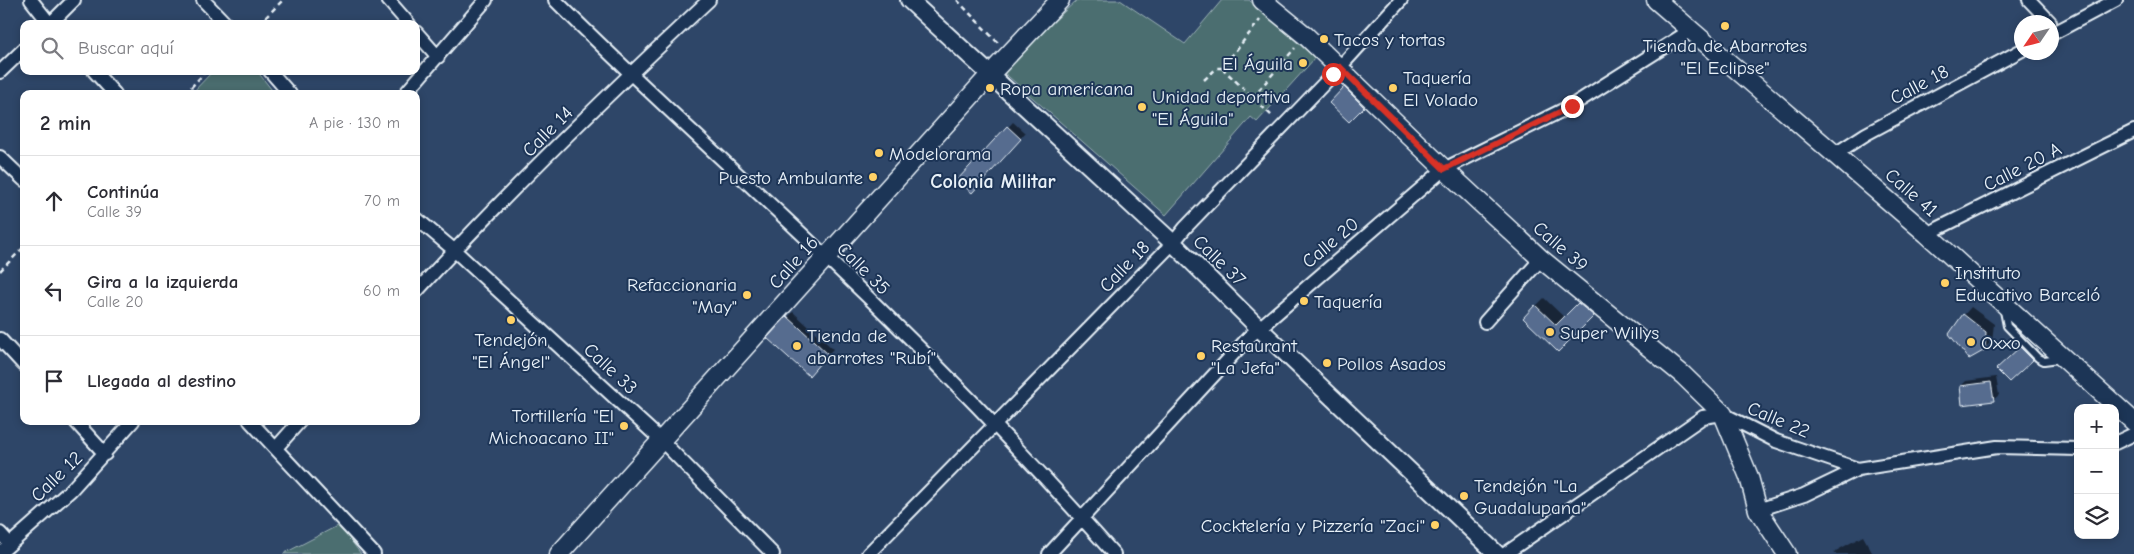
<!DOCTYPE html>
<html lang="es">
<head>
<meta charset="utf-8">
<style>
	:root { --surface:#fff; --page:#f7f7f7; --text:#2b2b33; --muted:#7c7c81; --line:#e1e1e2 }
	body { margin:0; font-family:"Comic Neue",sans-serif; background:var(--page); color:var(--text) }
	.controls { position:absolute; right:15px; bottom:15px; display:grid; overflow:hidden; border-radius:10px; box-shadow:0 2px 8px #0003 }
	.controls button { width:45px; height:45px; display:grid; place-items:center; padding:0; border:0; border-bottom:1px solid var(--line); background:var(--surface); color:var(--text); font:25px sans-serif }
	.compass { position:absolute; left:2014px; top:15px; width:45px; height:45px; border-radius:50%; background:var(--surface); box-shadow:0 2px 8px #0003; rotate:235deg }
	.stop { position:absolute; width:15px; height:15px; margin:-11px; border:4px solid #d93025; border-radius:50%; background:#fff }
	.stop.end { background:#d93025; border-color:#fff; box-shadow:0 1px 5px #0008 }
	.list { margin:0; padding:0; list-style:none }
	h2 { display:flex; justify-content:space-between; align-items:center; height:65px; margin:0; padding:0 20px; font-size:21px }
	h2 small { font-size:16px; font-weight:400; color:var(--muted) }
	.list li { display:grid; grid-template-columns:32px 1fr auto; gap:15px; align-items:center; box-sizing:border-box; height:90px; padding:0 20px; border-top:1px solid var(--line) }
	.list b { display:block; font-size:19px; white-space:nowrap }
	.list p { margin:0; font-size:16px; white-space:nowrap; color:var(--muted) }
	.list em { font-size:16px; font-style:normal; color:var(--muted) }
	.icon { flex:none; width:28px; height:28px; fill:none; stroke:currentColor; stroke-width:2; stroke-linecap:round; stroke-linejoin:round }
	.map { position:relative; flex:none; width:2134px; height:554px; overflow:hidden }
	.search { position:absolute; background:var(--surface); box-shadow:0 2px 8px #0003; left:20px; top:20px; width:400px; height:55px; display:flex; align-items:center; gap:12px; box-sizing:border-box; padding:0 18px; border-radius:10px; color:var(--muted); font-size:19px }
	.panel { position:absolute; background:var(--surface); box-shadow:0 2px 8px #0003; left:20px; top:90px; width:400px; height:335px; border-radius:10px }
	.map>svg:first-child { display:block }
	.green { fill:#4b6e70; stroke:#9ab0b4 }
	.shadow { fill:#0007 }
	.building { fill:#576c8f; stroke:#e8f1f8 }
	.lines { fill:none; stroke-linecap:round; stroke-linejoin:round }
	.service-casing { stroke:#e8f1f8; stroke-width:10 }
	.minor-casing { stroke:#e8f1f8; stroke-width:16 }
	.tertiary-casing { stroke:#e8f1f8; stroke-width:20 }
	.secondary-casing { stroke:#e8f1f8; stroke-width:21 }
	.path { stroke:#e8f1f8; stroke-width:2.5; stroke-dasharray:5 4; stroke-linecap:butt }
	.service { stroke:#1d3557; stroke-width:6 }
	.minor { stroke:#1d3557; stroke-width:12 }
	.tertiary { stroke:#1d3557; stroke-width:16 }
	.secondary { stroke:#1d3557; stroke-width:18 }
	.route { stroke:#d93025; stroke-width:6 }
	.poi-dot { fill:#ffd166; stroke:#1d3557; stroke-width:2 }
	.labels { text-anchor:middle; stroke-width:4; stroke-linejoin:round; paint-order:stroke }
	.poi-label { font-size:19px; fill:#e8f1f8; stroke:#1d3557; text-anchor:start }
	.street-label { font-size:19px; fill:#e8f1f8; stroke:#1d3557 }
	.neighbourhood-label { font-size:20px; font-weight:bold; fill:#e8f1f8; stroke:#1d3557 }
</style>
</head>
<body>
<div class="map">
<svg width="2134" height="554" viewBox="0 0 2134 554">
	<rect width="100%" height="100%" fill="#2e4668"/>
	<filter id="ink" filterUnits="userSpaceOnUse"><feTurbulence type="fractalNoise" baseFrequency=".02" numOctaves="2"/><feDisplacementMap in="SourceGraphic" scale="10" xChannelSelector="R" yChannelSelector="G"/><feConvolveMatrix kernelMatrix="1 2 1 2 8 2 1 2 1" color-interpolation-filters="sRGB"/></filter>
	<g filter="url(#ink)">
		<path class="green" d="M1077,0h43l65,44 37,-44h27l66,58 -58,64 -6,-5 -85,98 -165,-145z
			M213,71h44l18,23h-84z
			M339,525l22,29h-78z"/>
		<path class="shadow" d="M1347,86l18,18 -17,17 -17,-18z
			M1013,122l12,11 -48,54 -18,-7z
			M1587,296l13,11 -42,43 -34,-32 20,-20 21,20z
			M1971,307l23,17 -2,17 -8,8 -20,-34z
			M793,312l40,37 -19,20 -26,-52z
			M2023,345l11,12 -25,24 -11,-12z
			M1996,377l3,18 -6,5 -32,-14 5,-5z
			M1863,536l10,18h-40l1,-2z"/>
		<path class="building" d="M1344,87l20,20 -15,15 -20,-19z
			M1007,126l14,13 -49,54 -15,-13z
			M1578,303l16,13 -36,36 -35,-34 12,-13 21,20z
			M1963,314l23,18 -1,18 -16,9 -20,-25z
			M787,316l41,38 -19,22 -42,-38z
			M2020,347l13,13 -24,22 -13,-13z
			M1991,382l3,19 -32,4 -2,-19z"/>
		<g class="lines">
			<g class="service-casing">
				<path id="service" d="M2004,311l3,15 31,32 6,3 15,-2"/>
			</g>
			<g class="minor-casing">
				<path id="minor" d="M31,0l19,24
					M203,0l23,24
					M388,0l21,24
					M555,0c88,88 180,170 270,256 101,95 197,195 289,298
					M2029,0l21,22
					M50,24l24,-24
					M416,32l22,25
					M2052,34l64,-34
					M94,71l21,23
					M270,71l20,23
					M0,72l24,-23
					M405,94l81,-94
					M1835,154l31,-20 156,-84
					M0,157l24,23
					M416,218l38,32 207,190 112,114
					M1927,234l207,-103
					M416,292c93,-102 192,-198 293,-292
					M1485,322l56,-63
					M0,339l24,26
					M75,421l30,33
					M250,421l124,133
					M2115,443l19,-9
					M276,448l24,-27
					M1758,510l46,-15 54,-26
					M0,533l10,11
					M0,553l71,-63 62,-69
					M868,554l305,-311 12,-15 155,-161 61,-67
					M1049,554l200,-217 195,-168 127,-63 120,-76
					M1505,554l198,-137 20,-3 53,27 82,28 139,-22 81,2"/>
			</g>
			<g class="tertiary-casing">
				<path id="tertiary" d="M909,0l264,243 87,86 237,225"/>
			</g>
			<g class="secondary-casing">
				<path id="secondary" d="M1262,0l44,36 138,133 97,90 142,116 40,39 26,63 9,33 29,44
					M1656,0l271,234 207,188
					M559,554l438,-487 63,-67"/>
			</g>
			<path class="path" d="M957,0l42,44
				M259,24l24,-24
				M1222,68l51,49
				M1204,80l13,-12h5l38,-48
				M185,94l21,-23
				M1253,97l42,-49
				M0,271l24,-24"/>
			<use href="#service" class="service"/>
			<use href="#minor" class="minor"/>
			<use href="#tertiary" class="tertiary"/>
			<use href="#secondary" class="secondary"/>
		</g>
	</g>
	<g class="lines" filter="url(#ink)">
		<path class="route" d="M1333,74l7,-7 104,102 128,-63"/>
	</g>
	<g class="poi-dot">
		<circle cx="1725" cy="26" r="5"/>
		<circle cx="1324" cy="39" r="5"/>
		<circle cx="1303" cy="63" r="5"/>
		<circle cx="990" cy="88" r="5"/>
		<circle cx="1393" cy="88" r="5"/>
		<circle cx="1142" cy="107" r="5"/>
		<circle cx="879" cy="153" r="5"/>
		<circle cx="873" cy="177" r="5"/>
		<circle cx="1945" cy="283" r="5"/>
		<circle cx="747" cy="295" r="5"/>
		<circle cx="1304" cy="301" r="5"/>
		<circle cx="511" cy="320" r="5"/>
		<circle cx="1550" cy="332" r="5"/>
		<circle cx="1971" cy="342" r="5"/>
		<circle cx="797" cy="346" r="5"/>
		<circle cx="1201" cy="356" r="5"/>
		<circle cx="1327" cy="363" r="5"/>
		<circle cx="624" cy="426" r="5"/>
		<circle cx="1464" cy="496" r="5"/>
		<circle cx="1435" cy="525" r="5"/>
	</g>
	<g class="labels">
		<g class="poi-label">
			<text x="1334" y="46">Tacos y tortas</text>
			<text x="1725" y="52" text-anchor="middle">Tienda de Abarrotes<tspan x="1725" dy="22">"El Eclipse"</tspan></text>
			<text x="1293" y="70" text-anchor="end">El Águila</text>
			<text x="1403" y="84">Taquería<tspan x="1403" dy="22">El Volado</tspan></text>
			<text x="1000" y="95">Ropa americana</text>
			<text x="1152" y="103">Unidad deportiva<tspan x="1152" dy="22">"El Águila"</tspan></text>
			<text x="889" y="160">Modelorama</text>
			<text x="863" y="184" text-anchor="end">Puesto Ambulante</text>
			<text x="1955" y="279">Instituto<tspan x="1955" dy="22">Educativo Barceló</tspan></text>
			<text x="737" y="291" text-anchor="end">Refaccionaria<tspan x="737" dy="22">"May"</tspan></text>
			<text x="1314" y="308">Taquería</text>
			<text x="1560" y="339">Super Willys</text>
			<text x="807" y="342">Tienda de<tspan x="807" dy="22">abarrotes "Rubí"</tspan></text>
			<text x="511" y="346" text-anchor="middle">Tendejón<tspan x="511" dy="22">"El Ángel"</tspan></text>
			<text x="1981" y="349">Oxxo</text>
			<text x="1211" y="352">Restaurant<tspan x="1211" dy="22">"La Jefa"</tspan></text>
			<text x="1337" y="370">Pollos Asados</text>
			<text x="614" y="422" text-anchor="end">Tortillería "El<tspan x="614" dy="22">Michoacano II"</tspan></text>
			<text x="1474" y="492">Tendejón "La<tspan x="1474" dy="22">Guadalupana"</tspan></text>
			<text x="1425" y="532" text-anchor="end">Cocktelería y Pizzería "Zaci"</text>
		</g>
		<g class="street-label">
			<text transform="translate(1919 84) rotate(-28)" y="7">Calle 18</text>
			<text transform="translate(547 131) rotate(-45)" y="7">Calle 14</text>
			<text transform="translate(2022 166) rotate(-27)" y="7">Calle 20 A</text>
			<text transform="translate(1912 192) rotate(41)" y="7">Calle 41</text>
			<text transform="translate(1330 242) rotate(-40)" y="7">Calle 20</text>
			<text transform="translate(1561 246) rotate(41)" y="7">Calle 39</text>
			<text transform="translate(1220 260) rotate(44)" y="7">Calle 37</text>
			<text transform="translate(793 262) rotate(-48)" y="7">Calle 16</text>
			<text transform="translate(1124 266) rotate(-46)" y="7">Calle 18</text>
			<text transform="translate(864 268) rotate(45)" y="7">Calle 35</text>
			<text transform="translate(611 368) rotate(43)" y="7">Calle 33</text>
			<text transform="translate(1779 419) rotate(23)" y="7">Calle 22</text>
			<text transform="translate(56 476) rotate(-44)" y="7">Calle 12</text>
		</g>
		<g class="neighbourhood-label">
			<text x="993" y="188">Colonia Militar</text>
		</g>
	</g>
</svg>
<div class="controls">
<button>+</button>
<button>−</button>
<button><svg class="icon" aria-label="layers" viewBox="0 0 24 24"><path d="M12 4l9 5-9 5-9-5zM3 14l9 5 9-5"/></svg></button>
</div>
<svg class="compass" viewBox="-18 -18 36 36"><path d="M0-13l5 13h-10z" fill="#e53935"/><path d="M0 13l5-13h-10z" fill="#7c7c81"/></svg>
<div class="stop" style="left:1333px;top:74px"></div>
<div class="stop end" style="left:1572px;top:106px"></div>
<div class="search"><svg class="icon" aria-label="search" viewBox="0 0 24 24"><circle cx="10" cy="10" r="6"/><path d="M15 15l6 6"/></svg>Buscar aquí</div>
<section class="panel">
<h2>2 min<small>A pie · 130 m</small></h2>
<ul class="list">
<li><svg class="icon" aria-label="ahead" viewBox="0 0 24 24"><path d="M12 20V5M6 11l6-6 6 6"/></svg><div><b>Continúa</b><p>Calle 39</p></div><em>70 m</em></li>
<li><svg class="icon" aria-label="left" viewBox="0 0 24 24"><path d="M17 20v-9H6M10 6l-5 5 5 5"/></svg><div><b>Gira a la izquierda</b><p>Calle 20</p></div><em>60 m</em></li>
<li><svg class="icon" aria-label="arrive" viewBox="0 0 24 24"><path d="M6 21V4h12l-3 4 3 4H6"/></svg><div><b>Llegada al destino</b></div></li>
</ul>
</section>
</div>
</body>
</html>
